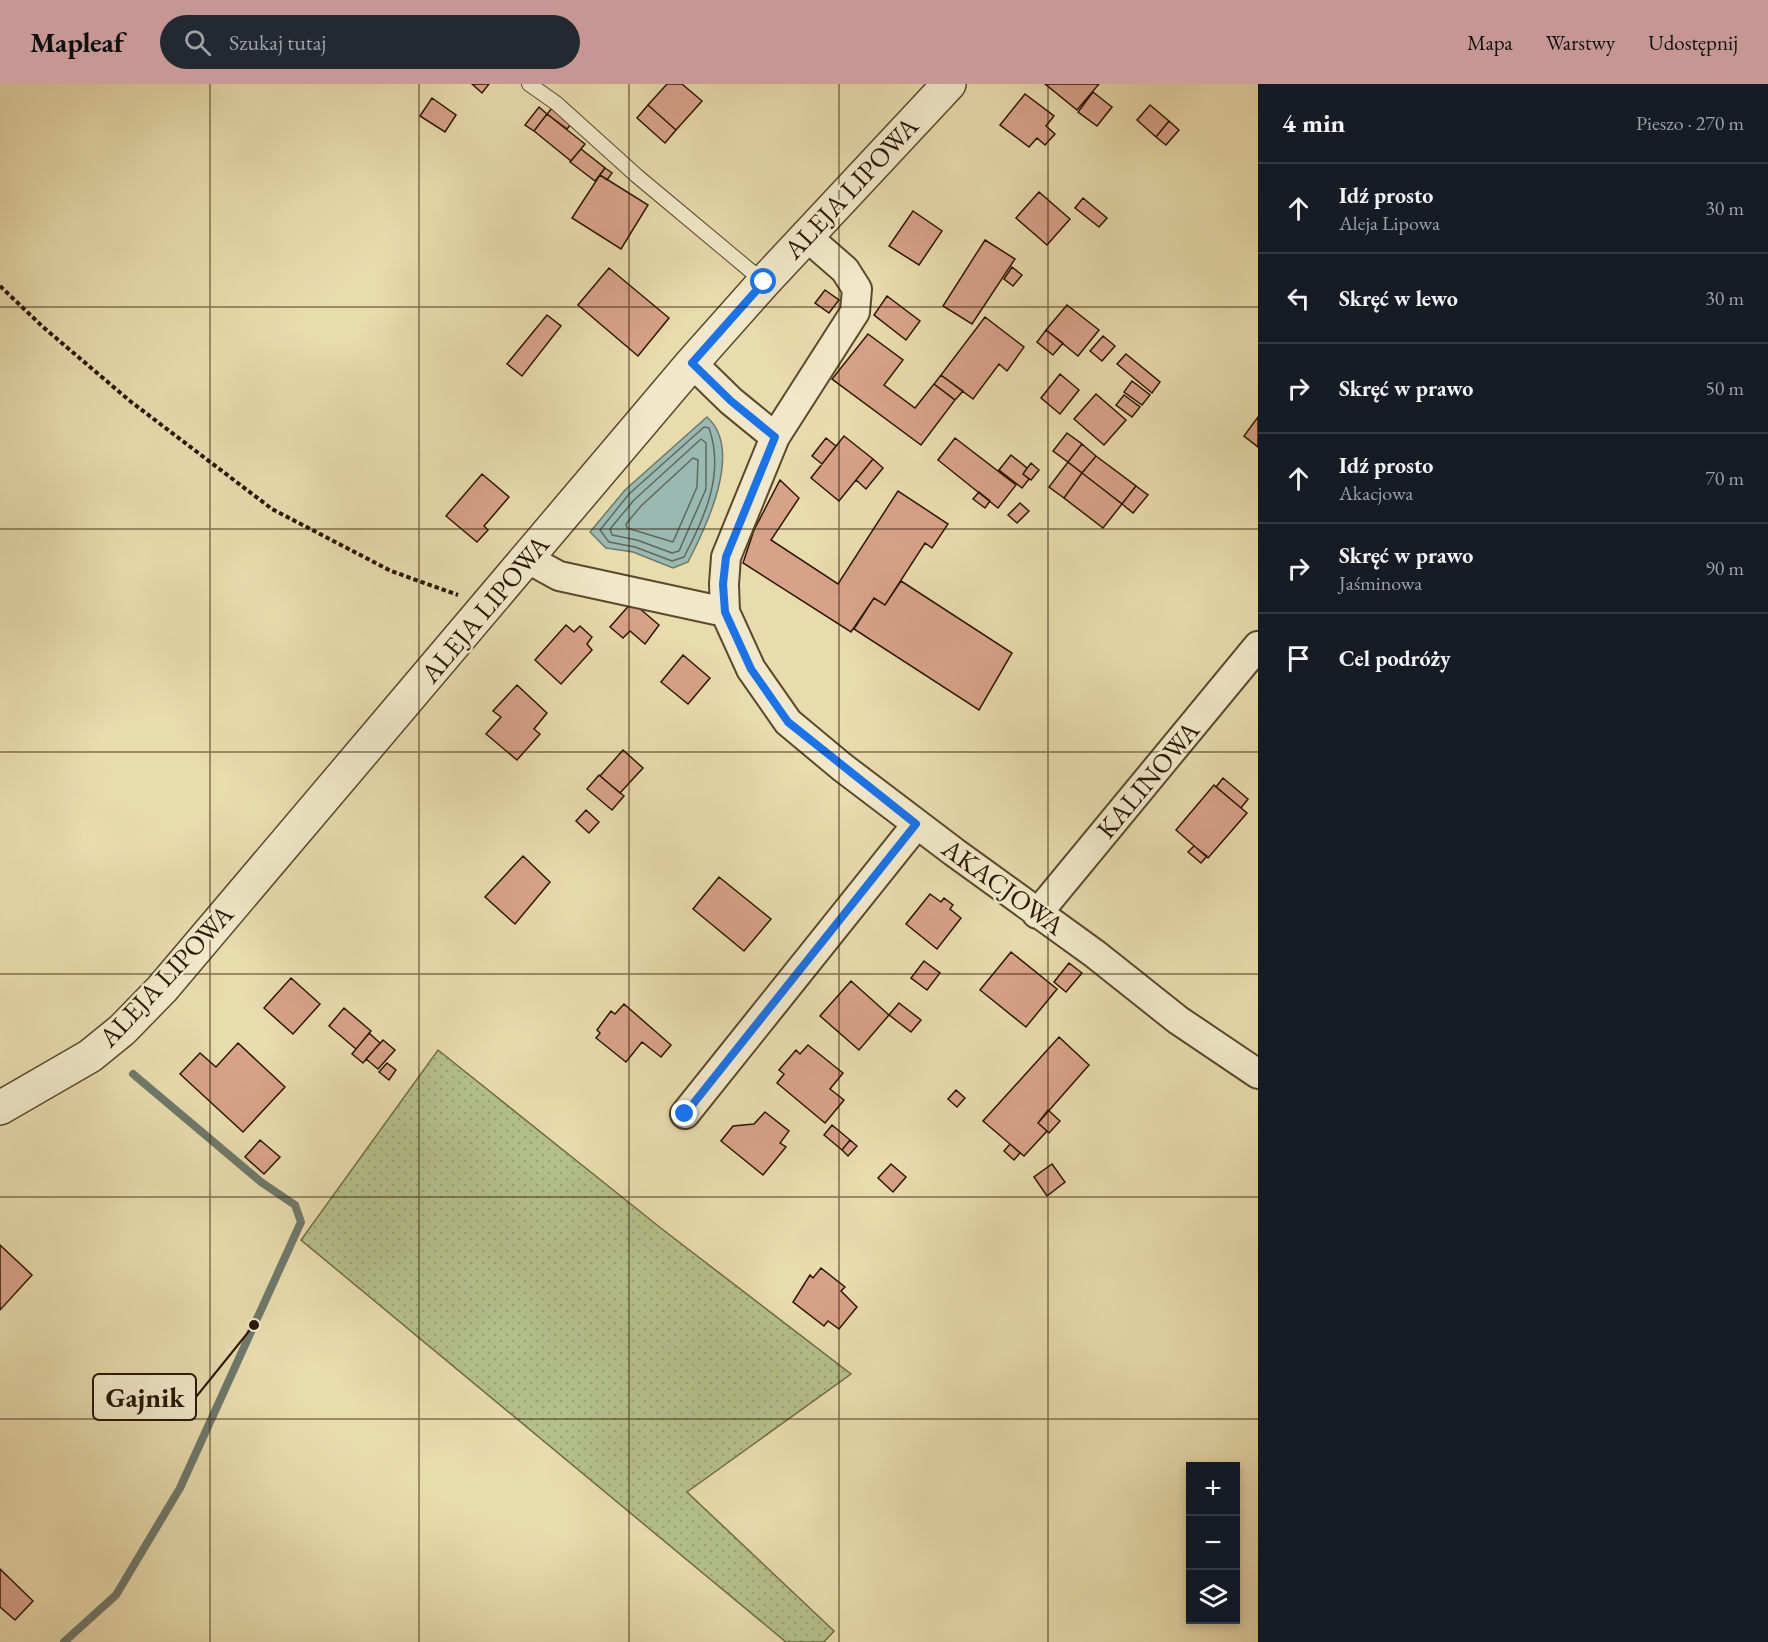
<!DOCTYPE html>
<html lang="pl">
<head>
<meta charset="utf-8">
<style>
	:root { --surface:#171b24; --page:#242831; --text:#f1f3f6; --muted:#9ea1a6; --line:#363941; --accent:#c59692 }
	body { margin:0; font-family:"EB Garamond",serif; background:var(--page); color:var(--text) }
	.controls { position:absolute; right:18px; bottom:18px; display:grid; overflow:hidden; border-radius:0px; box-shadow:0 3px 9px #0003 }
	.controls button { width:54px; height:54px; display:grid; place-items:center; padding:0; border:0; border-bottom:2px solid var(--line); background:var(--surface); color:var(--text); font:30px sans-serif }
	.stop { position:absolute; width:18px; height:18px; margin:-14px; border:4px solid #1a73e8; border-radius:50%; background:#fff }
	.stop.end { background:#1a73e8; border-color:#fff; box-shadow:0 2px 6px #0008 }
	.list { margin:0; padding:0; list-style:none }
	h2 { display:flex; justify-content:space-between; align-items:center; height:78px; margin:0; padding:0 24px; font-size:26px }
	h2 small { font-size:20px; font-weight:400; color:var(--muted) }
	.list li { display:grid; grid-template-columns:39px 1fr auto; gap:18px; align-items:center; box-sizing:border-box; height:90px; padding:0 24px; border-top:2px solid var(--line) }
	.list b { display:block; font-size:22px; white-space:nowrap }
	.list p { margin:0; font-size:20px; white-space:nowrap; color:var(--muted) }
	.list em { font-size:20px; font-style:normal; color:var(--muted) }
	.icon { flex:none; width:33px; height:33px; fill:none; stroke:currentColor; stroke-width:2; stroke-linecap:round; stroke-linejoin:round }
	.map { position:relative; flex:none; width:1258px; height:1558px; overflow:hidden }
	header { display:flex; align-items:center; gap:36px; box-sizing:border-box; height:84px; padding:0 30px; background:var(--accent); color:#111 }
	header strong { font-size:28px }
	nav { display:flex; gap:33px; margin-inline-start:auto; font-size:21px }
	.search { width:420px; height:54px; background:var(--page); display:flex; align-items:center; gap:15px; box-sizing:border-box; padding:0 21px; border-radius:33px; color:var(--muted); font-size:22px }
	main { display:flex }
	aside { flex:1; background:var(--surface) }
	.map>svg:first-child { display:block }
	.grass { fill:url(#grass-dots); stroke:#706c46; stroke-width:1.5 }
	.water { fill:#99b9b1; stroke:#6d796b; stroke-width:1.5 }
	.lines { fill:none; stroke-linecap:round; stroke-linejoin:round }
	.shore { stroke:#62685a; stroke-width:1.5 }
	.stream { stroke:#6d796b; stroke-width:8 }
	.building { fill:#d8a289; stroke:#2b1802; stroke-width:1.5 }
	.service-casing { stroke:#5a492c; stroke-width:16 }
	.minor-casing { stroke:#5a492c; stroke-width:32 }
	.tertiary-casing { stroke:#5a492c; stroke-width:36 }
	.path { stroke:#2b1802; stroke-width:4; stroke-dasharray:4.5 3; stroke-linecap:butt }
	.service { stroke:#f0e8c9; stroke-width:14 }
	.minor { stroke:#f0e8c9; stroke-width:28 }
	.tertiary { stroke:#f0e8c9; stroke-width:33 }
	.route { stroke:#1a73e8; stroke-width:8 }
	.grid { fill:none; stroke:#2b1802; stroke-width:1.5; stroke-opacity:0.55 }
	.labels { text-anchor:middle; stroke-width:5; stroke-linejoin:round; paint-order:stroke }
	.street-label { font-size:27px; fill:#2b1802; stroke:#f0e8c9 }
	.leader { fill:none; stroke:#2b1802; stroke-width:2 }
	.callout-dot { fill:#2b1802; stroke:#f0e8c9; stroke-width:2 }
	.callout { fill:#f0e8c9; stroke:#2b1802; stroke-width:2 }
	.callout-label { font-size:28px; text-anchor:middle; font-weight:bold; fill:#2b1802 }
</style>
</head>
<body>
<header>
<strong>Mapleaf</strong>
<div class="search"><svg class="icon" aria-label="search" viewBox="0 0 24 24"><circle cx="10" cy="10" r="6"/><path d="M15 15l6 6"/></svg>Szukaj tutaj</div>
<nav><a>Mapa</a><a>Warstwy</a><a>Udostępnij</a></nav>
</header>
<main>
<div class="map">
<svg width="1258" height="1558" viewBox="0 0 1258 1558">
	<defs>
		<pattern id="grass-dots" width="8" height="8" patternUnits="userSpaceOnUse" patternTransform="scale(1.5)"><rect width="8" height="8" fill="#b4c08a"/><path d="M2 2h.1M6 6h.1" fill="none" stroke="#9ba475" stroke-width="1.8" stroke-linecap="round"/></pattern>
	</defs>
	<rect width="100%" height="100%" fill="#e8dbac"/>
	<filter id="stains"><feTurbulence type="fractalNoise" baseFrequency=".00333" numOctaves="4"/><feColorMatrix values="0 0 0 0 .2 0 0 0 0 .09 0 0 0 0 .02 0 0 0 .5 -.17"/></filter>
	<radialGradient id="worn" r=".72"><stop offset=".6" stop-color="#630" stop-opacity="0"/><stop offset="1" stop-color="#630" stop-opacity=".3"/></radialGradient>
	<path class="grass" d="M438,966l224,179 189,145 -164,118 147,139 -10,11h-38l-485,-402z"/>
	<path class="water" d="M707,333c37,33 -1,110 -19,145l-15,6 -40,-16 -27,-4 -16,-16 35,-42z"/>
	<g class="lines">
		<path class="shore" d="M704,343l5,1c16,45 -4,89 -25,129l-12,4 -37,-14 -26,-5 -9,-12 29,-36z
			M701,355l5,4v46l-27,62 -7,2 -35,-13 -25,-5 -2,-6 24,-29z
			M693,374l5,2 -1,27 -24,55 -46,-14 -1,-4 15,-18z"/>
		<path class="stream" d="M64,1558l52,-47 64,-107 121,-266 -6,-17 -34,-23 -128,-108"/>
	</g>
	<path class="building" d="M472,0h17l-7,9z
		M667,0h15l20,17 -26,29 -28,-25z
		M1045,0h54l-22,26z
		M1093,8l19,15 -15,19 -19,-14z
		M1025,10l29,22 -8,10 9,8 -10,11 -8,-7 -8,9 -29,-22z
		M432,14l24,17 -11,17 -25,-16z
		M648,21l28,25 -11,13 -28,-25z
		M1150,21l19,16 -13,16 -19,-17z
		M539,23l8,7 -13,17 -9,-6z
		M552,24l20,15 -5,6 -20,-15z
		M547,30l38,30 -14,17 -37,-30z
		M1169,37l10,9 -13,15 -10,-8z
		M581,65l24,19 -10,13 -25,-19z
		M605,84l7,5 -5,7 -7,-5z
		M600,91l48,30 -27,44 -49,-31z
		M1039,108l31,27 -23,26 -31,-27z
		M1083,114l24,20 -8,9 -24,-19z
		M913,127l29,20 -23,34 -30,-19z
		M985,156l30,19 -43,65 -29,-18z
		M1012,183l10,8 -9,11 -9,-7z
		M609,184l60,50 -31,38 -60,-51z
		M825,206l14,10 -10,13 -14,-10z
		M887,212l33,25 -14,19 -32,-25z
		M1067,221l32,25 -21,26 -32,-26z
		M547,231l14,11 -39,50 -15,-12z
		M985,233l39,30 -17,24 -8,-7 -26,35 -32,-24z
		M1046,246l17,13 -10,12 -16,-13z
		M868,250l35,26 -19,25 31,23 19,-24 21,16 -34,45 -89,-66z
		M1103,252l12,10 -13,15 -12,-10z
		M1126,270l34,28 -8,11 -35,-29z
		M1060,290l19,16 -19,24 -19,-16z
		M941,291l22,16 -8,9 -21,-16z
		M1132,297l18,14 -8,10 -18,-13z
		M1096,310l30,26 -22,25 -30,-26z
		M1124,311l16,12 -8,10 -16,-12z
		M1258,333v30l-14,-11z
		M1067,349l15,11 -14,18 -15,-11z
		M844,352l29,23 -34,42 -28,-23z
		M826,354l10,8 -14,18 -10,-8z
		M955,354l61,47 -18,23 -60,-48z
		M1082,360l14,12 -14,17 -14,-11z
		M1011,371l16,13 -4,6 6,5 -7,9 -23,-18z
		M1096,372l40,30 -14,18 -40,-31z
		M873,375l10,9 -17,21 -10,-9z
		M1068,378l14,11 -18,25 -15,-11z
		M1031,379l8,7 -8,10 -8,-6z
		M1082,389l40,31 -19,24 -39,-30z
		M482,390l27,23 -25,29 4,4 -11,12 -31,-26z
		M780,396l19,18 -28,42 67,44 60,-93 50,33 -16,24 -7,-5 -40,62 -11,-7 -23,34 -108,-69 11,-33z
		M1136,402l12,9 -15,18 -11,-9z
		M979,408l11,9 -5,7 -12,-9z
		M1020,419l9,8 -12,12 -9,-8z
		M901,497l111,72 -33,57 -125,-81 20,-31 11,7z
		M632,518l27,23 -14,19 -15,-13 -7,7 -13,-11z
		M566,541l8,7 6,-6 12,11 -5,7 5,6 -31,34 -26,-24z
		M683,571l27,23 -22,26 -27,-22z
		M517,601l30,28 -13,16 6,5 -23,26 -31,-26 15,-17 -8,-6z
		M623,666l20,18 -23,25 -20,-17z
		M599,691l25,21 -12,14 -25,-21z
		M1223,694l25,21 -7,9 -25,-21z
		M1214,701l33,28 -39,45 -32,-28z
		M586,726l13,12 -10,11 -13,-12z
		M1194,762l13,10 -6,7 -13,-11z
		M523,772l27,26 -35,42 -30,-27z
		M719,793l52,42 -27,32 -51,-42z
		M930,810l11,8 3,-4 9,7 -3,4 11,9 -24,31 -31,-25z
		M1011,868l46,37 -31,38 -46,-37z
		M924,877l16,12 -13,17 -16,-12z
		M1069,879l13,10 -16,19 -12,-10z
		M291,894l29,26 -27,30 -29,-26z
		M851,897l38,34 -30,35 -39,-34z
		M899,919l22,17 -10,12 -22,-17z
		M624,920l47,41 -10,12 -19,-15 -16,20 -30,-24 4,-5 -3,-3 14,-19 4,3z
		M344,924l27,23 -15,18 -27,-23z
		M369,949l11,10 -17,20 -11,-9z
		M1059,953l30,28 -51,58 9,8 -23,25 -41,-35z
		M383,956l12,10 -17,19 -12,-10z
		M238,959l47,44 -42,45 -63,-58 20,-21 16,14z
		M808,961l35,28 -13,16 14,11 -19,23 -48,-40 7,-9 -5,-4 17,-20 4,4z
		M387,979l9,7 -7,10 -10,-8z
		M956,1006l9,8 -8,9 -9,-8z
		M1048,1026l12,11 -11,12 -11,-10z
		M765,1028l24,19 -9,12 6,4 -23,28 -42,-34 12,-15 21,-2z
		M832,1041l18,15 -8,10 -18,-15z
		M260,1056l20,17 -16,17 -19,-17z
		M850,1056l7,6 -9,10 -6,-6z
		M1010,1060l10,9 -6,7 -10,-9z
		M891,1080l15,13 -13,15 -15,-14z
		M1052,1080l13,18 -18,14 -13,-19z
		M0,1161l32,30 -32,35z
		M821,1184l24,19 -4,4 16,16 -18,22 -11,-8 -4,5 -31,-24 17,-27 3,3z
		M0,1485l33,32 -18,19 -15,-13z"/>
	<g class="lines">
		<g class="service-casing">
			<path id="service" d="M529,0l27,19 81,73 127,106"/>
		</g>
		<g class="minor-casing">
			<path id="minor" d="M692,279l39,38 44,36 -49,120 -2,27 1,28
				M775,353l80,-125 2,-23 -12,-19 -39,-34
				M528,475l31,17 166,36 26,57 37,53 54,45 112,85 141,102 83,66 80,54
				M1037,830l221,-268
				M685,1030l232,-290"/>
		</g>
		<g class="tertiary-casing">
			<path id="tertiary" d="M0,1024l90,-52 32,-26 40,-41 530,-626 72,-81 185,-198"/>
		</g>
		<path class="path" d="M0,202l43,41 87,74 142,108 119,62 67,24"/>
		<use href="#service" class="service"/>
		<use href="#minor" class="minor"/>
		<use href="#tertiary" class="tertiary"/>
	</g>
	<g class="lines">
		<path class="route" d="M685,1030l231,-290 -128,-102 -37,-53 -26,-57 -2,-28 3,-27 49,-120 -44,-36 -39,-38 72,-81"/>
	</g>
	<path class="grid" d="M210,0v1558M419,0v1558M629,0v1558M839,0v1558M1048,0v1558M0,223h1258M0,445h1258M0,668h1258M0,890h1258M0,1113h1258M0,1335h1258"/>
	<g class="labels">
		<g class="street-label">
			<text transform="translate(851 104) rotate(-47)" y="9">ALEJA LIPOWA</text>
			<text transform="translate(485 525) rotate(-50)" y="9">ALEJA LIPOWA</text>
			<text transform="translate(1148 696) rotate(-50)" y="9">KALINOWA</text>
			<text transform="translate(1003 803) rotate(36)" y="9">AKACJOWA</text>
			<text transform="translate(166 892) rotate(-47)" y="9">ALEJA LIPOWA</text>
		</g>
	</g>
	<path class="leader" d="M254 1241L196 1313"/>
	<circle class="callout-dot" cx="254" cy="1241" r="6"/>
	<rect class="callout" x="93" y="1290" width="103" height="46" rx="6"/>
	<g class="callout-label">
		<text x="145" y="1323">Gajnik</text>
	</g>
	<rect width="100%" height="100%" filter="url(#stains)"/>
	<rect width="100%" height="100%" fill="url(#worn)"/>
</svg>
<div class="controls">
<button>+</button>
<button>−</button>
<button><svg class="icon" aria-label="layers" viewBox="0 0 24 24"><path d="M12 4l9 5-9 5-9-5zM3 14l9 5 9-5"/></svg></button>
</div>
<div class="stop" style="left:764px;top:198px"></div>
<div class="stop end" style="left:685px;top:1030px"></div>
</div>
<aside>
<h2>4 min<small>Pieszo · 270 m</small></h2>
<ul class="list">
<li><svg class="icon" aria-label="ahead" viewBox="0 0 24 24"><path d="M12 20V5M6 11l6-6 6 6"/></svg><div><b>Idź prosto</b><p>Aleja Lipowa</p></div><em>30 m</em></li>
<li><svg class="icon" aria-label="left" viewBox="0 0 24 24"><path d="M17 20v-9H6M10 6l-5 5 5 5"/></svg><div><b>Skręć w lewo</b></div><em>30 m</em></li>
<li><svg class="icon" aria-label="right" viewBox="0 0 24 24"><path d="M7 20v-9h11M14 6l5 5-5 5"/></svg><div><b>Skręć w prawo</b></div><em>50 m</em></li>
<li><svg class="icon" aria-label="ahead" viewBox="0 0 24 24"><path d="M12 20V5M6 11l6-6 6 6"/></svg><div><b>Idź prosto</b><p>Akacjowa</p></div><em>70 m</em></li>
<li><svg class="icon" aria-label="right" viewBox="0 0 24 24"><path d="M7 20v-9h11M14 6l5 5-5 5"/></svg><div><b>Skręć w prawo</b><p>Jaśminowa</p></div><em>90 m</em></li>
<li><svg class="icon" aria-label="arrive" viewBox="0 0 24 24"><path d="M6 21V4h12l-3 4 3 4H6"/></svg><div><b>Cel podróży</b></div></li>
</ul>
</aside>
</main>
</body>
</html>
